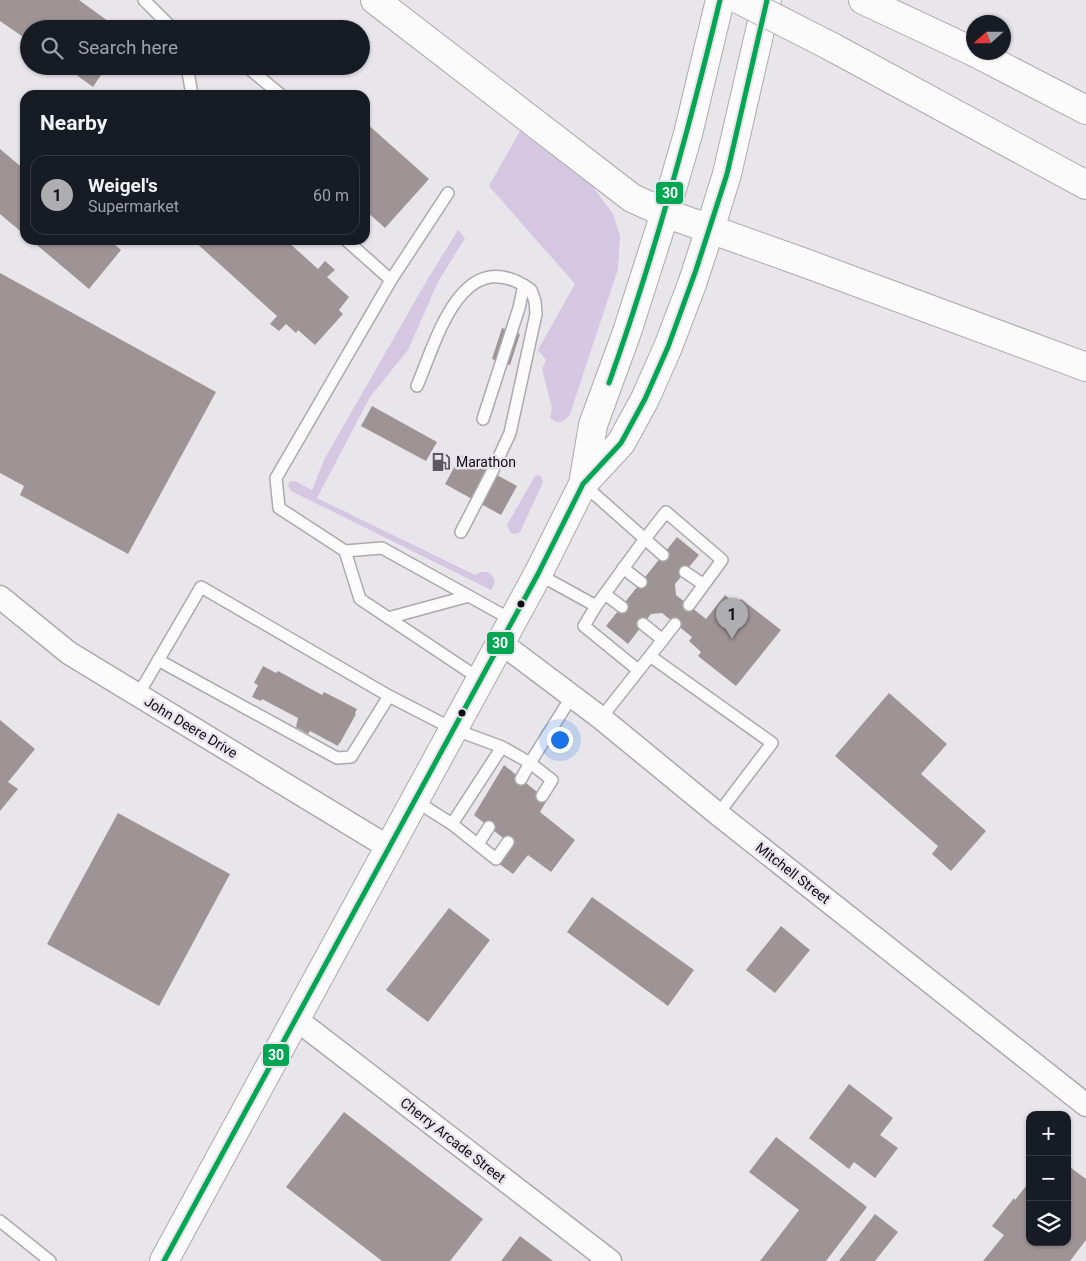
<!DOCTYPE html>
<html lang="en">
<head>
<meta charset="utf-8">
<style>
	:root { --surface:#171b24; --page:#242831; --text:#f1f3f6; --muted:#9ea1a6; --line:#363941; --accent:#aeaeb1 }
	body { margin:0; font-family:Roboto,sans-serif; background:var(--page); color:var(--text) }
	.controls { position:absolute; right:15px; bottom:15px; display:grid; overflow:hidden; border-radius:10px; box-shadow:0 1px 4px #0004 }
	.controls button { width:45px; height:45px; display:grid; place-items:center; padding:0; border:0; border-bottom:1px solid var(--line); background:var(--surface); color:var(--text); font:25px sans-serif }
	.compass { position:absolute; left:966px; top:15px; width:45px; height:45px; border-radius:50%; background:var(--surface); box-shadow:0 1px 4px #0004; rotate:249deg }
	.you { position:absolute; left:559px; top:739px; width:18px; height:18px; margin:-12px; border:4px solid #fff; border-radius:50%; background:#1a73e8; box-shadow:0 0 0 8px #1a73e833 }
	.badge { display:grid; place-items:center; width:32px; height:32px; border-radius:50%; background:var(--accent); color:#111; font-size:16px; font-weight:700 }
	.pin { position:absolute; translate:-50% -41px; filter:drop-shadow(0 1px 2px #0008) }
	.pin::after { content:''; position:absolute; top:26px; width:18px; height:15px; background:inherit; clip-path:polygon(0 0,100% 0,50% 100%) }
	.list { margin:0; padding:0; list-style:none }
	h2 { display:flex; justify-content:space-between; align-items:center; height:65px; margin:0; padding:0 20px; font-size:21px }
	h2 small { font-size:16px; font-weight:400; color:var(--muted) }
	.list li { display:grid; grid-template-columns:32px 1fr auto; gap:15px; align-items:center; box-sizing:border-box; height:80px; margin:0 10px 10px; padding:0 10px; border:1px solid var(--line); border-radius:15px }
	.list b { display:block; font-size:19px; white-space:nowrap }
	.list p { margin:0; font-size:16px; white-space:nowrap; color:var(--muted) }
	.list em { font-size:16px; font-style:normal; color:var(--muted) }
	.icon { flex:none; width:28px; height:28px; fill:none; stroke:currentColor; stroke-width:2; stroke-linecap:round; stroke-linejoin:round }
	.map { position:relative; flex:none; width:1086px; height:1261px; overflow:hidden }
	.search { position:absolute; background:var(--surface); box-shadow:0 1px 4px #0004; left:20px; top:20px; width:350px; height:55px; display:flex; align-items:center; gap:12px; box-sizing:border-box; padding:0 18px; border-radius:28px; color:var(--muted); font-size:19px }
	.panel { position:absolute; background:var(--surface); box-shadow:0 1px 4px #0004; left:20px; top:90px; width:350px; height:155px; border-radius:15px }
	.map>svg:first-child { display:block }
	.green { fill:#d5c6e1 }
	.building { fill:#9e9395 }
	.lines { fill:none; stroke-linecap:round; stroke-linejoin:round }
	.service-casing { stroke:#aba9ad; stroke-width:14 }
	.minor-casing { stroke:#aba9ad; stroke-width:25 }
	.tertiary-casing { stroke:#aba9ad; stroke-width:30 }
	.secondary-casing { stroke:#aba9ad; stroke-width:30 }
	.motorway-casing { stroke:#aba9ad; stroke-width:30 }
	.service { stroke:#fcfbfc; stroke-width:11 }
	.minor { stroke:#fcfbfc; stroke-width:22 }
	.tertiary { stroke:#fcfbfc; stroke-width:28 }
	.secondary { stroke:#fcfbfc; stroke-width:28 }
	.motorway { stroke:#fcfbfc; stroke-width:28 }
	.motorway-bridge-casing { stroke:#aba9ad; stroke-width:30; stroke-linecap:butt }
	.motorway-bridge { stroke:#fcfbfc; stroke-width:28 }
	.bus-1-casing { stroke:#e9e3ee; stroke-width:9 }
	.bus-1 { stroke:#00a651; stroke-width:5 }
	.bus-dot { fill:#0e0d10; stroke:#e9e3ee; stroke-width:2 }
	.labels { text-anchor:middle; stroke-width:5; stroke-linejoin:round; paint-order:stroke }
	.poi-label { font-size:14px; fill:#0e0d10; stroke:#e9e3ee; text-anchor:start }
	.street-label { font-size:14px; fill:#0e0d10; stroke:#e9e3ee }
	.line-badge { stroke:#e9e3ee; stroke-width:2 }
	.badge-label { font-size:14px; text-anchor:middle; font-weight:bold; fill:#fff }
</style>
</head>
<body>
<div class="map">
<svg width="1086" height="1261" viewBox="0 0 1086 1261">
	<rect width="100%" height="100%" fill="#e9e6eb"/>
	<path class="green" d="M520,131l73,56 20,27 7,22 -2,33 -48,145c-7,9 -11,11 -20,4l2,-10 -10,-39 4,-9 -8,-10 37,-66 -86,-98z
		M458,230l7,8 -27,44 -30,68 -38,47 -53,101 158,77c9,-5 17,-5 20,7l-4,8 -200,-99 -3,-5 1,-4 6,-1 17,9 13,-32 101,-176z
		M538,475l3,1 2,6 -23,50 -4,2 -5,-1 -4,-8 28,-49z"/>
	<path class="building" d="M0,0h79l40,29h-90v12l-29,-20z
		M64,66h43l-14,21z
		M365,122l64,57 -44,49 -20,-18z
		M0,149l25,21v65l-25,-21z
		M31,240h78l12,10 -32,39z
		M193,240h93l32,29 7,-8 10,9 -8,7 22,20 -10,13 4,4 -28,31 -17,-15 -2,3 -10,-9 -7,7 -9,-7 7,-8z
		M0,273l216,119 -88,162 -108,-59 4,-9 -24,-13z
		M502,328l18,6 -10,31 -18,-6z
		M372,406l65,36 -11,19 -65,-35z
		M461,455l56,31 -16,29 -56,-31z
		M677,537l22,18 -24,29 1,11 30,24 19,-24 11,9 5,-5 40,31 -45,56 -38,-30 3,-4 -12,-11 3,-4 -30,-24 -11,1 -23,30 -22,-18z
		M263,666l13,7 2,-2 44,24 2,-3 33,17 -2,4 1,1 -16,29h-1l-1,3 -28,-15 -2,3 -12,-7 2,-9 -36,-19 -1,2 -9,-4 6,-12 -4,-2z
		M889,693l58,51 -26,30 65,57 -35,40 -19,-17 6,-8 -103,-90z
		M0,720l35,29 -27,33 10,7 -18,22z
		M504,765l43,35 -7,12 35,28 -24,32 -23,-17 -15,19 -15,-11 14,-18 -38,-30z
		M118,813l112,61 -71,132 -112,-62z
		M592,897l102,73 -26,36 -101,-74z
		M449,908l41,32 -62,82 -42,-32z
		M781,926l29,24 -35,43 -29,-23z
		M849,1084l44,34 -13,17 18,13 -23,30 -21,-16 -5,7 -40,-31z
		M344,1112l139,107 -33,42h-68l-96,-74z
		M776,1137l91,70 -41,54h-66l39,-51 -50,-38z
		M1067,1165l19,14v61l-16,21h-87l21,-26 -12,-9 22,-28 1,2 15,-19v61h37z
		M875,1214l23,18 -23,29h-36z
		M520,1236l33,25h-52z"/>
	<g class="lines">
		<g class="service-casing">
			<path id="service" d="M144,0l29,29
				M187,66l5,29
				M246,66l35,29
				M391,280l57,-87
				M417,386c20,-47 45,-145 114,-96l4,11 1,13 -26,119 -18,39 -31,60
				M483,419l36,-111 5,-23
				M583,484l80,71
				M345,551l-66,-43 -3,-30 115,-198 -45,-40
				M623,568l18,14
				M685,572l18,12
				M538,574l58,32 48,-66 22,-28 56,48 -33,45
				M605,594l17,13
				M596,606l-12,20 54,44
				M388,618l81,-22
				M643,624l20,16
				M650,656l25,-32
				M158,660l179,98 14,-1 38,-61
				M480,679l-120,-80 -15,-48 37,-3 130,72
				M138,695l63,-108 188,109 64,33 49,18
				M601,718l49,-62 122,87 -54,71
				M521,779l9,-16 22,17 -10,16
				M414,800l38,24 50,-77 28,16 42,-67
				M452,824l44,35 12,-17
				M478,844l11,-17
				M0,1221l50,40"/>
		</g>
		<g class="minor-casing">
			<path id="minor" d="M0,597l69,56 319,194
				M500,642l101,76 117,96 368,291
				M296,1019l314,242"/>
		</g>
		<g class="tertiary-casing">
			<path id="tertiary" d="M583,484l10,-59 34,-93 38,-119
				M164,1261l374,-687 45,-90 38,-41 24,-44 23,-52 24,-63 18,-55"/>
		</g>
		<g class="secondary-casing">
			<path id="secondary" d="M665,213l23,-79 32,-134
				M710,229l17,-55 40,-174"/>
		</g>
		<g class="motorway-casing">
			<path id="motorway" d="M375,0l257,198 33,15 140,50 281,104
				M863,0l111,52
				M832,47l254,138
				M974,52l112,58"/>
		</g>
		<use href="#service" class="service"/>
		<use href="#minor" class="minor"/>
		<use href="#tertiary" class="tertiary"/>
		<use href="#secondary" class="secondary"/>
		<use href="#motorway" class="motorway"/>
		<g class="motorway-bridge-casing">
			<path id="motorway-bridge" d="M740,0l92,47"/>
		</g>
		<use href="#motorway-bridge" class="motorway-bridge"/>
		<g class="bus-1-casing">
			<path id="bus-1" d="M609,383c45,-126 80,-253 111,-383
				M164,1261l374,-687 45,-90 38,-41 24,-44 23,-52 28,-77 31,-96 40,-174"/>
		</g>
		<use href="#bus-1" class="bus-1"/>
	</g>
	<defs>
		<g id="fuel-bare" transform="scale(1.5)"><path d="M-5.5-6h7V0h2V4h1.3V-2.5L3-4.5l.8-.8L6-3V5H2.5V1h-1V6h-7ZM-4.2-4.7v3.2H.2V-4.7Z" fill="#5b595d" stroke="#e9e3ee" stroke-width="2.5" paint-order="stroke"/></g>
	</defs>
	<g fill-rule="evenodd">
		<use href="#fuel-bare" x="441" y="462"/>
	</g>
	<g class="bus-dot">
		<circle cx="521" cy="604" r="4.5"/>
		<circle cx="462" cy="713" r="4.5"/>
	</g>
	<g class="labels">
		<g class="poi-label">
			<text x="456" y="467">Marathon</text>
		</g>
		<g class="street-label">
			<text transform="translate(191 727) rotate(31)" y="5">John Deere Drive</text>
			<text transform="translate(793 873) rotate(38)" y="5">Mitchell Street</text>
			<text transform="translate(453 1140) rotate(38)" y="5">Cherry Arcade Street</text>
		</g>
	</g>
	<g class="line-badge">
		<rect x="655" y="181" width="29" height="24" rx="5" fill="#00a651"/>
		<rect x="486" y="631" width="29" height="24" rx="5" fill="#00a651"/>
		<rect x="262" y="1043" width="28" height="24" rx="5" fill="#00a651"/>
	</g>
	<g class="badge-label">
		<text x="670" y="198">30</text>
		<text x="500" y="648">30</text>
		<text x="276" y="1060">30</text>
	</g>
</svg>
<div class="controls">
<button>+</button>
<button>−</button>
<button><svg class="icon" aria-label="layers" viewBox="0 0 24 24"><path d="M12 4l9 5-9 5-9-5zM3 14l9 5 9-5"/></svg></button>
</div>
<svg class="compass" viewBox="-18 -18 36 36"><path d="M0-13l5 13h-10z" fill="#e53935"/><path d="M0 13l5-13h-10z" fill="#9ea1a6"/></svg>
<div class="you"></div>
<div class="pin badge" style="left:732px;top:639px">1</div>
<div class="search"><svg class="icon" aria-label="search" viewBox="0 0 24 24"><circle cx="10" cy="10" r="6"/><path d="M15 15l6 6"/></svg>Search here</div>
<section class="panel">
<h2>Nearby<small></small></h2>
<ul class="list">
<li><span class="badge">1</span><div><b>Weigel's</b><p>Supermarket</p></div><em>60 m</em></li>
</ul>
</section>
</div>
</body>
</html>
